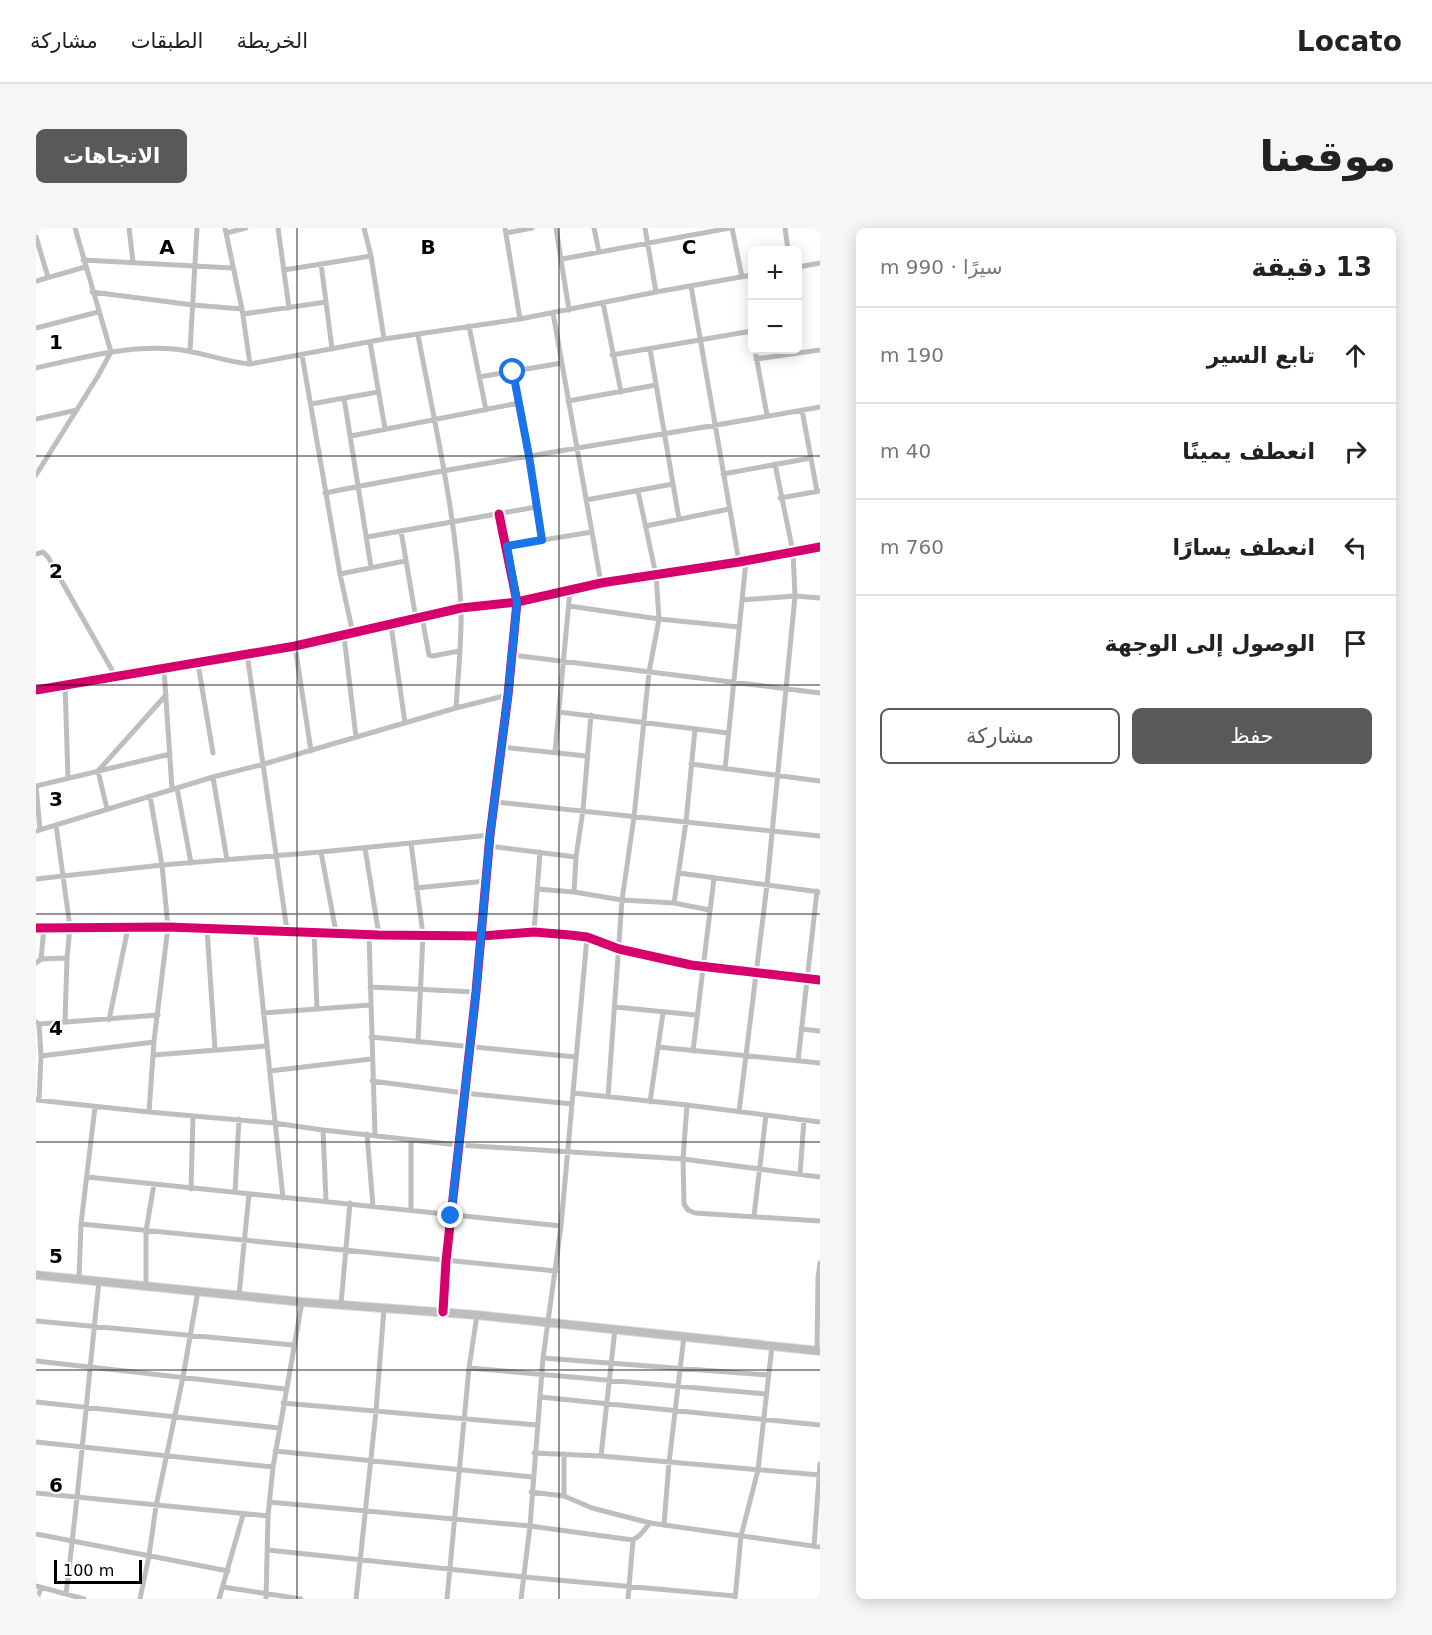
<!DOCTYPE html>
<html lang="ar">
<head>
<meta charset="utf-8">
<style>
	:root { --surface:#fff; --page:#f6f6f6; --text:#222; --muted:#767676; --line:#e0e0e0; --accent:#595959 }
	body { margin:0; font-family:"DejaVu Sans","Noto Naskh Arabic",sans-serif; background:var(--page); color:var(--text); direction:rtl }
	.controls { position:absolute; right:18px; top:18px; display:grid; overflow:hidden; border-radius:9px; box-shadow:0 3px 15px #0003 }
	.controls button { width:54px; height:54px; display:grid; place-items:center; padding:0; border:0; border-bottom:2px solid var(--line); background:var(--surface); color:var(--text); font:30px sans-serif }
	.scale { position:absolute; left:18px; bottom:15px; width:88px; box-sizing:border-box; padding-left:6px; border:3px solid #000; border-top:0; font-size:16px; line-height:21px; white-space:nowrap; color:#000; -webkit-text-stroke:4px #fff; paint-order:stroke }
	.stop { position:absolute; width:18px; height:18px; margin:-14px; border:4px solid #1a73e8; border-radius:50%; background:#fff }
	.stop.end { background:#1a73e8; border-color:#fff; box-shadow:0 2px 6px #0008 }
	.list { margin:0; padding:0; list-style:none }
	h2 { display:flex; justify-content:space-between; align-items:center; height:78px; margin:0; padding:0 24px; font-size:26px }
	h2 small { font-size:20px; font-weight:400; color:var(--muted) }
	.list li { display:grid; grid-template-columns:39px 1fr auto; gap:18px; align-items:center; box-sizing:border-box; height:96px; padding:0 24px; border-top:2px solid var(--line) }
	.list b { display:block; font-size:22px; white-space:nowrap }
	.list em { font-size:20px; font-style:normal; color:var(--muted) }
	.actions { display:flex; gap:12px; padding:18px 24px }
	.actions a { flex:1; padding:14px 0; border:2px solid var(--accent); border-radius:9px; text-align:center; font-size:21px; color:var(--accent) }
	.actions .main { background:var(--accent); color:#fff }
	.icon { flex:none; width:33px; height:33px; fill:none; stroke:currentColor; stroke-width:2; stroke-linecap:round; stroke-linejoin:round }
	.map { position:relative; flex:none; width:784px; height:1371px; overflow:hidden; direction:ltr; border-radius:9px }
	header { display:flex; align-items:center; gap:36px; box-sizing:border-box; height:84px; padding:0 30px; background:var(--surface); border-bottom:2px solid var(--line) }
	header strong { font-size:28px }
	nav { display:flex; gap:33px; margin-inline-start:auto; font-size:21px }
	.intro { display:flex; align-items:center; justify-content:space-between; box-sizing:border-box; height:144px; padding:0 36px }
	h1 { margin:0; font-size:42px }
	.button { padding:15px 27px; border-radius:9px; background:var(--accent); color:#fff; font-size:21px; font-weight:700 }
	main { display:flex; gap:36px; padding:0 36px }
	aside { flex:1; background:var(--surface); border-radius:9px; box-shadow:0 3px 15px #0003 }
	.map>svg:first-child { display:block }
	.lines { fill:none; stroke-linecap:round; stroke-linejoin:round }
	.trunk-casing { stroke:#dbdbdb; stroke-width:10 }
	.minor { stroke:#bebebe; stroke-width:5 }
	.trunk { stroke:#bdbdbd; stroke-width:8 }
	.cycleway-casing { stroke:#fff; stroke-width:13 }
	.cycleway { stroke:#d6006c; stroke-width:9 }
	.route { stroke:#1a73e8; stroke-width:8 }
	.grid { fill:none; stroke:#000; stroke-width:1.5; stroke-opacity:0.55 }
	.grid-label { font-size:20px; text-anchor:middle; font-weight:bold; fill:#000; stroke:#fff; stroke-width:4.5; stroke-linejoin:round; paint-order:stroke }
</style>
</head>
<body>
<header>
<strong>Locato</strong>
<nav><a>الخريطة</a><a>الطبقات</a><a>مشاركة</a></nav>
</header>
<div class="intro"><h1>موقعنا</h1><a class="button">الاتجاهات</a></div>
<main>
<aside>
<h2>13 دقيقة<small>سيرًا · 990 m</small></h2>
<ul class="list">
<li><svg class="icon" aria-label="ahead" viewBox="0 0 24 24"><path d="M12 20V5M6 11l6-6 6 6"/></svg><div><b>تابع السير</b></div><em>190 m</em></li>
<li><svg class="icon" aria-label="right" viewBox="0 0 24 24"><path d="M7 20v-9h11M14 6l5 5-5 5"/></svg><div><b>انعطف يمينًا</b></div><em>40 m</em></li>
<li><svg class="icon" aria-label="left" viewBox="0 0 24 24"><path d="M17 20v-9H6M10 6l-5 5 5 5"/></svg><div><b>انعطف يسارًا</b></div><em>760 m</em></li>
<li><svg class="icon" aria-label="arrive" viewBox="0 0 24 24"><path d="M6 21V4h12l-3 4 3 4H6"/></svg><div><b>الوصول إلى الوجهة</b></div></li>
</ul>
<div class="actions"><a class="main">حفظ</a><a>مشاركة</a></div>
</aside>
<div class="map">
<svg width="784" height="1371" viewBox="0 0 784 1371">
	<rect width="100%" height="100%" fill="#fff"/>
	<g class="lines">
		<g class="trunk-casing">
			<path id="trunk" d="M0,1047l266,27 175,13 343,36"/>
		</g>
		<path class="minor" d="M93,0l4,34
			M189,0l17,81 8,55 134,-25 136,-20 136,-27 96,-17
			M242,0l11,80
			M328,0l7,28 13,83
			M469,0l15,91
			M520,0l13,82
			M558,0l5,24
			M609,0l11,64
			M696,0l10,49
			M749,0l3,22
			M190,5l20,-5
			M470,5l26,-5
			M0,9l12,40
			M526,31l168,-31
			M47,32l149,8
			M285,36l5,38
			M762,39l22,-4
			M248,42l87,-14
			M0,53l49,-14
			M655,58l48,276
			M56,64l101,13 49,4
			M567,75l18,89
			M517,85l48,270
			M207,86l83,-12 6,47
			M433,98l17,84
			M0,100l62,-16
			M382,107c17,90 38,180 43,272 1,33 -3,68 -5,101
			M334,114l15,87
			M614,121l29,170
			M719,122l12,65
			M154,123l7,-123
			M266,127l38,219 13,60
			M576,127l140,-24
			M720,131l64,-9
			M0,140c45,-10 91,-23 137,-19 27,2 51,13 77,15
			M477,144l16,84 12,84
			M443,149l83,-14
			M308,170l27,169
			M532,173l88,-16
			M275,176l67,-12
			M766,182l15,81
			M0,191l41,-9
			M315,208l168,-33
			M687,246l88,-16
			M0,247l62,-99 13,-24 -36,-124
			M289,265c164,-33 330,-56 495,-86
			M744,270l40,-7
			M550,272l87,-16
			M610,298l83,-17
			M365,303l15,88
			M331,309l169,-30
			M470,318l86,-14
			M0,326l7,-2 5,5 68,120
			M304,346l65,-13
			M706,372l53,-4 25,2
			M533,378l90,13 80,8
			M386,389l7,38 4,1 26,-5
			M355,397l14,98
			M308,408l12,101
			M259,418l16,105
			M211,426l40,276
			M476,427l308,38
			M162,436l15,89
			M128,441l8,120
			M29,457l3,92
			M0,462l259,-44 166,-38 56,-6 84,-19 138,-21 81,-15
			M523,484l169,21
			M465,519l85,9
			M519,524l15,-162
			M655,536l129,17
			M689,541l21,-208
			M177,549l14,83
			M0,558l134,-32
			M0,558l4,44
			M141,560l14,75
			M459,574l325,34
			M71,581l-9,-38 68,-76
			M20,597l14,102 -3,31 -2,64
			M0,603l177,-54 51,-13 192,-56 52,-13
			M375,615l12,92 -5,107
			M453,618l87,11
			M329,620l14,87
			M285,624l15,80
			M643,645l141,19
			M0,651l126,-14 159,-13 169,-17
			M380,660l70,-7
			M501,661l37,3 48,8 52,3 36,7
			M538,664l2,-35 7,-47 8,-95
			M638,675l12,-81 9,-93
			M0,700l132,-1 211,8 103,1 52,-4 36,3 17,2 32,12 72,16 129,15
			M171,701l8,120
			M219,702l28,268
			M278,703l3,78
			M498,704l6,-80
			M333,707l6,200
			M5,731l26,-1
			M0,735l5,-4 3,-31
			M334,759l106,5
			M579,779l81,8
			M227,785l107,-8
			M73,792l19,-92
			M0,794l3,2 119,-9
			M765,801l19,2
			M335,809l205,20
			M622,819l162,16
			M657,823l21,-173
			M118,827l113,-9
			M5,828l113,-14
			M762,833l19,-170
			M234,843l101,-12
			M336,853l92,12 108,11
			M537,865l114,12 133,17
			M572,869l14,-197 12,-83 15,-145 10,-53 -3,-44 -18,-84
			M0,872l113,12 125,11 49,7 135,15 225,14 137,18
			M3,872l2,-44 -2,-32
			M614,874l13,-89
			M651,877l-4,54 1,45 4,6 7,3 125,8
			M113,884l5,-71 14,-114 -6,-62 -12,-69
			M703,884l28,-227 28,-289 -2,-44 -18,-88
			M287,902l3,71
			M331,906l6,72
			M375,912v70
			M764,946l4,-54
			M51,949l474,49
			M155,961l2,-73
			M199,964l4,-73
			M718,988l12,-101
			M45,996l475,47
			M43,1051l2,-55 14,-117
			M110,1057v-54l8,-47
			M203,1067l10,-101
			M305,1076l9,-101
			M407,1084l3,-51 30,-269 14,-157 18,-140 9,-93 -18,-88
			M0,1093l257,24
			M781,1123l1,-73 2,-15
			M507,1130l225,17
			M0,1133l249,28
			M433,1140l297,26
			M504,1169l280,28
			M0,1174l243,26
			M247,1175l254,22
			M0,1214l237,25
			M239,1223l257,26
			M498,1225l67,3 219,19
			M528,1226v42
			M565,1228l14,-127
			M495,1264l33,4 28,12 58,15 170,24
			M0,1265l232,23
			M233,1274l261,24 103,14
			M628,1296l5,-61 15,-127
			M0,1306l192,37
			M778,1318l6,-82
			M232,1322l256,27 211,19
			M0,1358l48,13
			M187,1359l78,12
			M30,1366c13,-104 22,-209 33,-313
			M1,1371l4,-11
			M104,1371l9,-43 7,-50 27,-129 15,-86
			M183,1371l24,-84
			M230,1371l2,-83 5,-49 29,-165
			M320,1371l20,-188 8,-103
			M411,1371l22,-231 8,-53
			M485,1371l9,-73 13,-168 18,-132 26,-289
			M592,1371l5,-59 7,-5 10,-12
			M699,1371l6,-63 17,-66 14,-124"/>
		<use href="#trunk" class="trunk"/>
		<g class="cycleway-casing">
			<path id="cycleway" d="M0,462l259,-44 166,-38 56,-6 84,-19 138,-21 81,-15
				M0,700l132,-1 211,8 103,1 52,-4 36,3 17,2 32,12 72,16 129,15
				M407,1084l3,-51 30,-269 14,-157 18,-140 9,-93 -18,-88"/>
		</g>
		<use href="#cycleway" class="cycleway"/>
	</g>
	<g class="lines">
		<path class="route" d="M415,988l25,-224 14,-157 18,-140 9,-93 -10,-56 35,-6 -13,-84 -16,-84"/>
	</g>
	<path class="grid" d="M261,0v1371M523,0v1371M0,228h784M0,457h784M0,686h784M0,914h784M0,1142h784"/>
	<g class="grid-label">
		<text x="131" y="26">A</text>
		<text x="392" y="26">B</text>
		<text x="653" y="26">C</text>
		<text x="20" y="121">1</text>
		<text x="20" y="350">2</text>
		<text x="20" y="578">3</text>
		<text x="20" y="807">4</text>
		<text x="20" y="1035">5</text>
		<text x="20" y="1264">6</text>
	</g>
</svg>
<div class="controls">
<button>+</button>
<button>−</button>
</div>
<div class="scale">100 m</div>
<div class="stop" style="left:477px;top:144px"></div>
<div class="stop end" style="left:415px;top:988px"></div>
</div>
</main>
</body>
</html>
